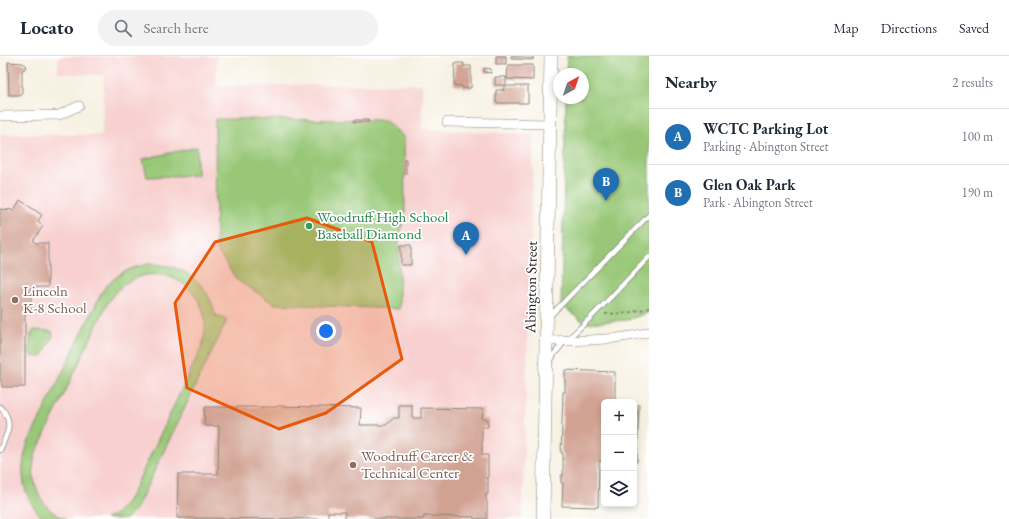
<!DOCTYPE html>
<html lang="en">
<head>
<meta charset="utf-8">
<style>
	:root { --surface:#fff; --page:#f2f2f3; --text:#1f2937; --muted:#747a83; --line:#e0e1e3; --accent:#1f6fb2 }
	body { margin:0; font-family:"EB Garamond",serif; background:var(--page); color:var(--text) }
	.controls { position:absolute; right:12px; bottom:12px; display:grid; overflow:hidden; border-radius:6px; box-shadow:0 2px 6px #0003 }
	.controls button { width:36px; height:36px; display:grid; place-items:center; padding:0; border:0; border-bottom:1px solid var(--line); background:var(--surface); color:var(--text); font:20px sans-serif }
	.compass { position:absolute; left:553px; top:12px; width:36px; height:36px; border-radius:50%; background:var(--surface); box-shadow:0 2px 6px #0003; rotate:40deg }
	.you { position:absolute; left:326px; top:275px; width:14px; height:14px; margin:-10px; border:3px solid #fff; border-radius:50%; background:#1a73e8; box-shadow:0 0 0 6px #1a73e833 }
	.badge { display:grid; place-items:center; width:26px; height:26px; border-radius:50%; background:var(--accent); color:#fff; font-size:13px; font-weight:700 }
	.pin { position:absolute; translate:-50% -33px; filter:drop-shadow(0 1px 2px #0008) }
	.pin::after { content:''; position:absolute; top:21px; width:14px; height:12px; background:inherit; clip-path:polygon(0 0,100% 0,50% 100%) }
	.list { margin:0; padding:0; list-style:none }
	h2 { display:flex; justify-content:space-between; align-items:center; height:52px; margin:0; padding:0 16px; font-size:17px }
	h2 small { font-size:13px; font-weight:400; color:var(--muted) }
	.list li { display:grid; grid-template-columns:26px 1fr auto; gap:12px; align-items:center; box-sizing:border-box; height:56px; padding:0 16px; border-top:1px solid var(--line) }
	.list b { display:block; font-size:15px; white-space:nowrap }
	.list p { margin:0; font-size:13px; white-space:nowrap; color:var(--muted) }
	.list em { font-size:13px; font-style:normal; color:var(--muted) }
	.icon { flex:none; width:22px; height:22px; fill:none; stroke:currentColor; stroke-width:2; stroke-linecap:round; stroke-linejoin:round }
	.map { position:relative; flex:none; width:649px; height:463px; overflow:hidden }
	header { display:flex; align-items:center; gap:24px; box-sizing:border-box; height:56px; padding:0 20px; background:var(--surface); border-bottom:1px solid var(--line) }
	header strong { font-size:19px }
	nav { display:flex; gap:22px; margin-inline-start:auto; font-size:14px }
	.search { width:280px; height:36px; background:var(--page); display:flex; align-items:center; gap:10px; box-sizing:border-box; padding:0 14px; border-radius:22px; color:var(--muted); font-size:15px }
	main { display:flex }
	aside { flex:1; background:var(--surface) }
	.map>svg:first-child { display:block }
	.built { fill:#f7d0cf }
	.green { fill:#98c877; stroke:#5a724a }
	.building { fill:#d1a192 }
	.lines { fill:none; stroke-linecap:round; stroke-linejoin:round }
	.lane-casing { stroke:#89867e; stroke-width:6 }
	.street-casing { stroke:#89867e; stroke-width:10 }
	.secondary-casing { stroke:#89867e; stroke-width:14 }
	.path { stroke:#89867e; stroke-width:2; stroke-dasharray:3 3; stroke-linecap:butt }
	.lane { stroke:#fff; stroke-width:4.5 }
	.street { stroke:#fff; stroke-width:9 }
	.secondary { stroke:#fff; stroke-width:13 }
	.marked { fill:#e8590c; fill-opacity:0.2; stroke:#e8590c; stroke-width:3; stroke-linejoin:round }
	.leisure-dot { fill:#2e9e5b; stroke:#fff; stroke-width:1.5 }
	.education-dot { fill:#8d6e63; stroke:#fff; stroke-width:1.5 }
	.labels { text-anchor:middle; stroke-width:3.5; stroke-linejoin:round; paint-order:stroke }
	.leisure-label { font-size:15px; fill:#27864d; stroke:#fff; text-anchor:start }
	.street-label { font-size:15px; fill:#1c1c1c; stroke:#fff }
	.education-label { font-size:15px; fill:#785e54; stroke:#fff; text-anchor:start }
</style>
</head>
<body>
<header>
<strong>Locato</strong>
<div class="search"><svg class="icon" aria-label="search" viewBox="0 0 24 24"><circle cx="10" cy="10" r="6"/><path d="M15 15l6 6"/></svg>Search here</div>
<nav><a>Map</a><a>Directions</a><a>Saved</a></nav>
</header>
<main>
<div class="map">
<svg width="649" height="463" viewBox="0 0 649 463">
	<rect width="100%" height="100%" fill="#fff"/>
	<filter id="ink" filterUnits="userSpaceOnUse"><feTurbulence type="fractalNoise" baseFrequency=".025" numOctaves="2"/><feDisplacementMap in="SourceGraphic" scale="8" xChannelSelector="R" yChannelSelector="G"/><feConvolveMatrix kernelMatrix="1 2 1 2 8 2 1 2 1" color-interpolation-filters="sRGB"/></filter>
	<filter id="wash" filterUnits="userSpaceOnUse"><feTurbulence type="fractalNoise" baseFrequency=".012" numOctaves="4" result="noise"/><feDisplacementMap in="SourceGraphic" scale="16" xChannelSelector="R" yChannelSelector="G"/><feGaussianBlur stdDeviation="0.9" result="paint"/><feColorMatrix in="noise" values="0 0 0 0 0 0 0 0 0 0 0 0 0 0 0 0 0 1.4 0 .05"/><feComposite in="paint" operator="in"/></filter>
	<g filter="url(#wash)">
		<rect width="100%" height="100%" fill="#f6f0e0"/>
		<path class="built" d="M58,0h159l-1,30 206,-2v45l112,6 -12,384h-522v-385l102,1 2,-60 -46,-2z"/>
		<path class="green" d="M567,0h82v256l-21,8 -43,3 -24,-18 5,-207h17v-24h-17z
			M215,63l170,1 19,17 1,75 -6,27v70l-124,-5 -38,-24 -21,-31z
			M197,91v28l-50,2 -4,-18z
			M149,208c35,0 59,18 67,53l1,-2 10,5 -90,187 -11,12h-21c13,-5 21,-14 27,-25l69,-145c24,-65 -59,-105 -94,-45l-72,151c-6,26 4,54 31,64h-21c-23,-19 -27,-49 -17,-76l75,-153c12,-15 26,-23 46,-26z
			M34,274l18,1 1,5 -10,19 -3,2 -8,-1 -3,-3 2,-20z"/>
		<g id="blocks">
			<path class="building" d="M496,0h10v8h-10z
				M511,0h22v3h-22z
				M8,6l15,1 4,3 -5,5v24h-13z
				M455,7h9l-1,3h8v22h-9v-2l-8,-1z
				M508,9h25v15l-26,-1z
				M484,12l7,1v4l-7,-1z
				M495,21h11v8h-11z
				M504,30h24v17h-32v-13h8z
				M354,64h14l1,2h-15z
				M404,103h2v15h-2z
				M20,144l22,15 -4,6 5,5 -10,15 3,2h12v44h-17v26h-6v74h-23l-1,-7h-1v-171l14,1z
				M401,189h10v20h-10z
				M565,314l50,2v30h-11v59h-5l-1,46 -36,-1 1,-23h-2v-7h2v-23h-2l2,-61h2z
				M399,349h13v13h9v-10l62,1 -1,10h6v8h-6v28h6v22h-1l-1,2h2v15h-2v7h1v18h-13v-2l-50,-1v3h-79v-7h-17v7l-151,-1 1,-44h40l1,-48h-15l1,-19h72v-1l84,2 -1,17h26l8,-7h5z
				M634,349h5l-2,57h-3z"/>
		</g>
	</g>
	<g filter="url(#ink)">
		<use href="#blocks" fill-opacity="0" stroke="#89867e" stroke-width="1"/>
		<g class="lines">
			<g class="lane-casing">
				<path id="lane" d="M549,261l100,-102
					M550,306c7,-16 22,-26 35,-39 22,-21 43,-44 64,-66
					M0,351c15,14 7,27 0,43"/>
			</g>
			<g class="street-casing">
				<path id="street" d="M0,60l59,-1 20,-9
					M447,66l103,2
					M547,285c35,-1 67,0 102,-9"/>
			</g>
			<g class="secondary-casing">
				<path id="secondary" d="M543,463l8,-463"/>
			</g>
			<path class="path" d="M605,258l22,-1 22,-5"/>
			<use href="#lane" class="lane"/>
			<use href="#street" class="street"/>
			<use href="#secondary" class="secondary"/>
		</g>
	</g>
	<path class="marked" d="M307,162l65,24 30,117 -76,54 -47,16 -92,-41 -12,-85 40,-61z"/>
	<circle class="leisure-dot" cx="309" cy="170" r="4"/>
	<g class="education-dot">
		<circle cx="15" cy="244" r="4"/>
		<circle cx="353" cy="409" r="4"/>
	</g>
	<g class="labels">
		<g class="leisure-label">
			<text x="317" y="166">Woodruff High School<tspan x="317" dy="17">Baseball Diamond</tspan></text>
		</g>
		<g class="street-label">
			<text transform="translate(531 231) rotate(-89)" y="5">Abington Street</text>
		</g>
		<g class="education-label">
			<text x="23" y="240">Lincoln<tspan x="23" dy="17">K-8 School</tspan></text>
			<text x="361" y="405">Woodruff Career &amp;<tspan x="361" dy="17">Technical Center</tspan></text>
		</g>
	</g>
</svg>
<div class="controls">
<button>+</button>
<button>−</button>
<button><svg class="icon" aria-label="layers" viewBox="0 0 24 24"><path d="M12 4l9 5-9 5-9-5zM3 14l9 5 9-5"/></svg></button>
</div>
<svg class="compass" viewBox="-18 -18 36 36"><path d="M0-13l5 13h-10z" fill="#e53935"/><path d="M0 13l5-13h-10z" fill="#747a83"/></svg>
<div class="you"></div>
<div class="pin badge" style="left:466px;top:199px">A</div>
<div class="pin badge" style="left:606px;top:145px">B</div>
</div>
<aside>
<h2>Nearby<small>2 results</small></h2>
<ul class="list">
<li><span class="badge">A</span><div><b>WCTC Parking Lot</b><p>Parking · Abington Street</p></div><em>100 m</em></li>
<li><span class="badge">B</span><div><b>Glen Oak Park</b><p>Park · Abington Street</p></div><em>190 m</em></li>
</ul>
</aside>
</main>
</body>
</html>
